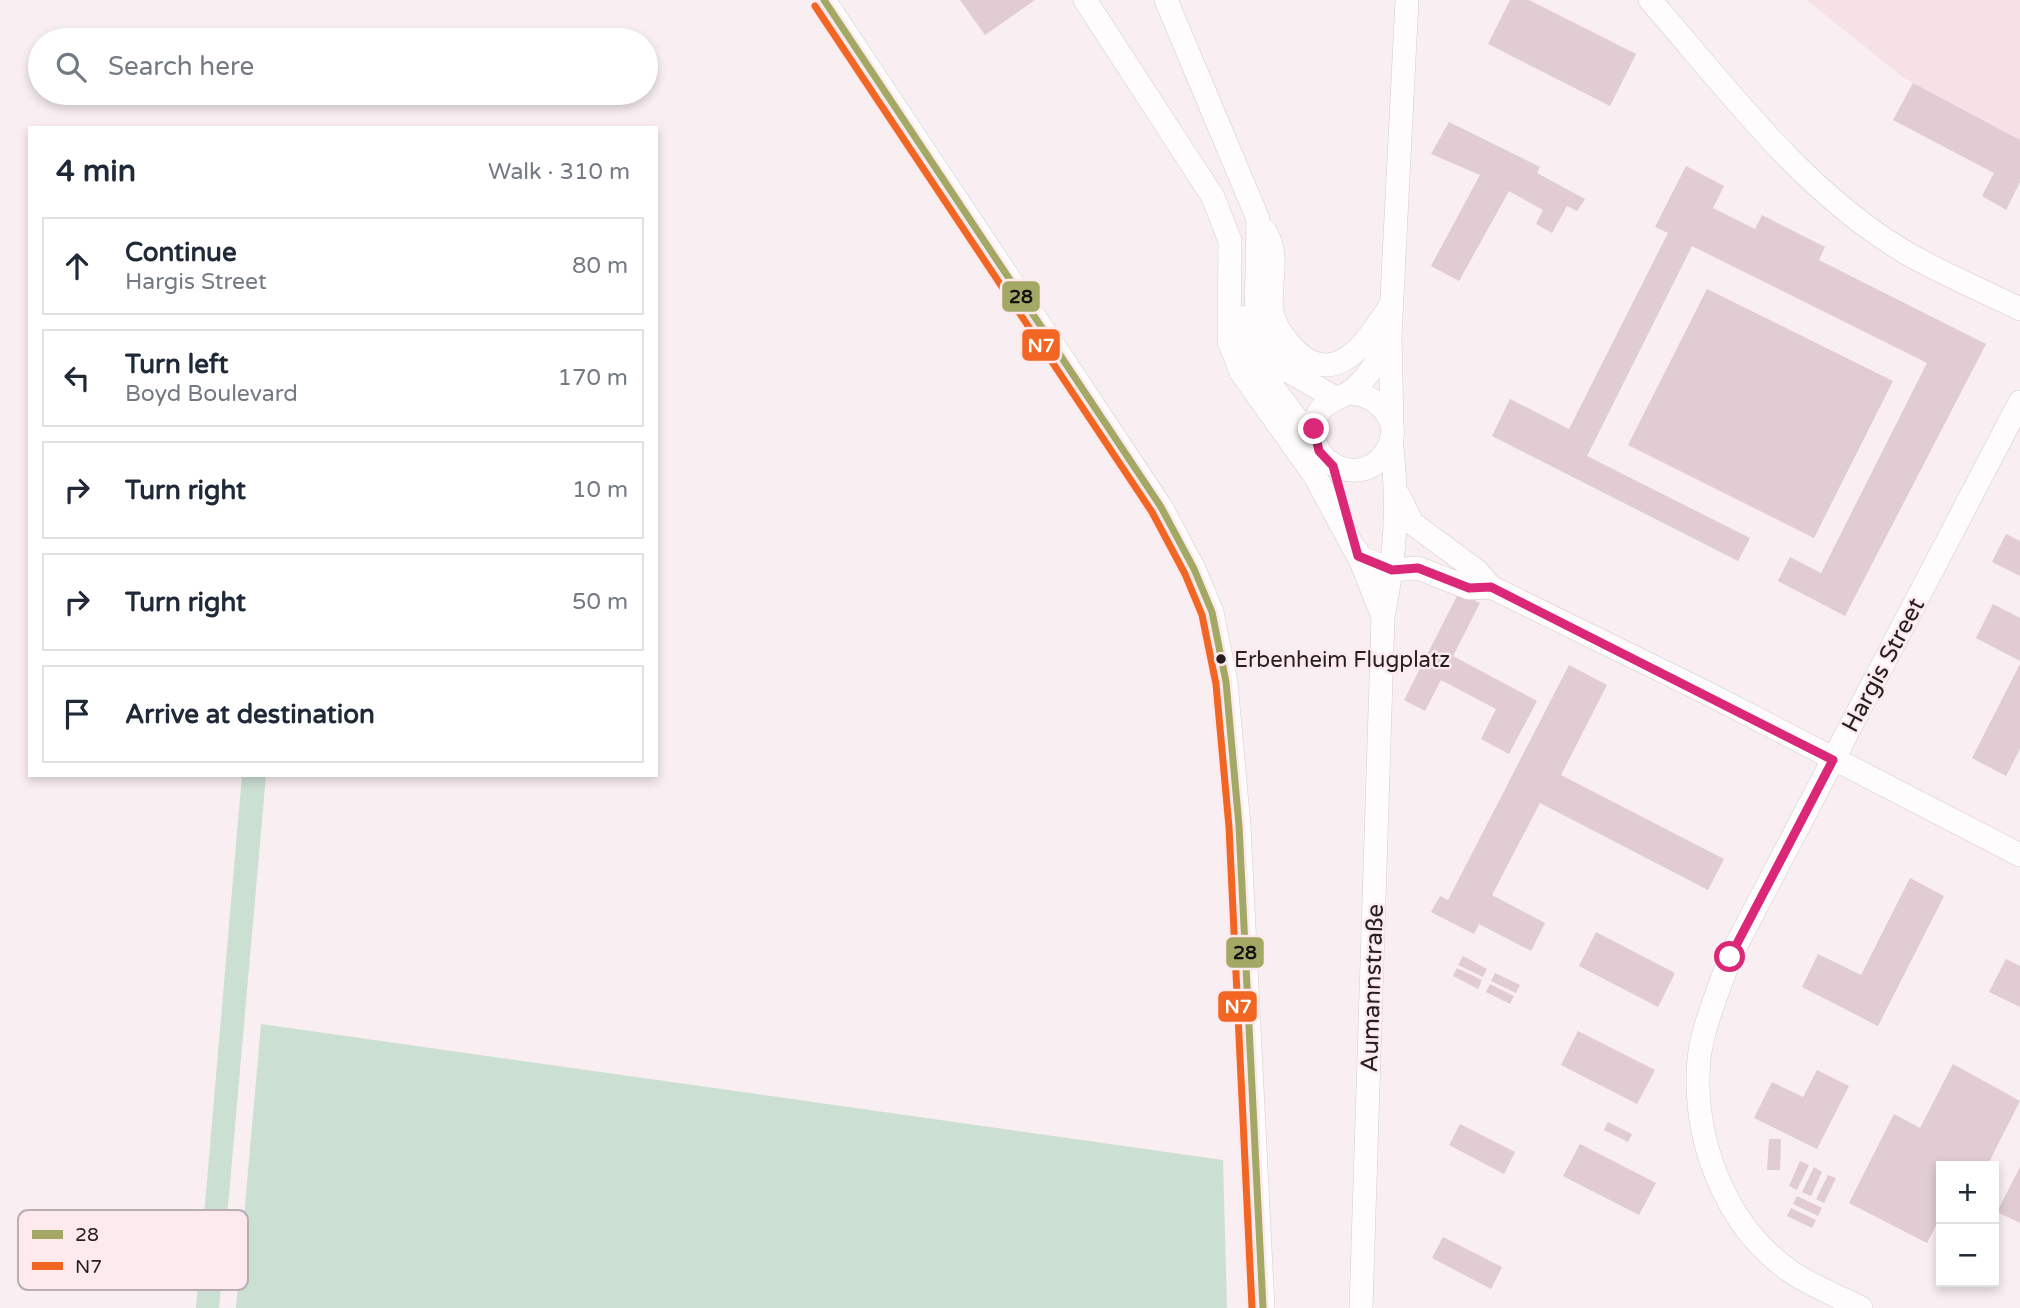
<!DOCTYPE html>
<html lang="en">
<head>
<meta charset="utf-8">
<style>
	:root { --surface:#fff; --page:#f6f6f7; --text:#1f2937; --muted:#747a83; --line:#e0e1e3 }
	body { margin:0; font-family:"Varela Round",sans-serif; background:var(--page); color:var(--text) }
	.controls { position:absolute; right:21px; bottom:21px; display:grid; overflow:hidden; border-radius:0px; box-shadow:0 4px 10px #0003 }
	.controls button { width:63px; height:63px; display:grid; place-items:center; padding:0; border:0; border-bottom:2px solid var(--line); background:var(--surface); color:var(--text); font:35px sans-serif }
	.stop { position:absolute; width:21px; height:21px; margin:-16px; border:5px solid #db2777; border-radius:50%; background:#fff }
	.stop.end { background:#db2777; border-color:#fff; box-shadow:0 2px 7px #0008 }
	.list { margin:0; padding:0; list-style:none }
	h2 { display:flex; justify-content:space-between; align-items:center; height:91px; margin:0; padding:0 28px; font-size:30px }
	h2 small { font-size:23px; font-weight:400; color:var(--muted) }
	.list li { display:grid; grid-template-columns:46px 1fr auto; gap:21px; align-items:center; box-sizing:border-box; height:98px; margin:0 14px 14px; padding:0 14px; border:2px solid var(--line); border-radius:0px }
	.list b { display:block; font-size:26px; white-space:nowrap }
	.list p { margin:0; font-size:23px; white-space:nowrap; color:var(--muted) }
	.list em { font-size:23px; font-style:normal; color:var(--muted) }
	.icon { flex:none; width:38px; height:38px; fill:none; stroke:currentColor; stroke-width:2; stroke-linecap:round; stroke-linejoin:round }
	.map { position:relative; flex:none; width:2020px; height:1308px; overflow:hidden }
	.search { position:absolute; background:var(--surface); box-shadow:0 4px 10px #0003; left:28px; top:28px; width:630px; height:77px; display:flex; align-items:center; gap:18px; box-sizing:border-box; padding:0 24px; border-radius:38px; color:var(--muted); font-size:26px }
	.panel { position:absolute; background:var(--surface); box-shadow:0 4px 10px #0003; left:28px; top:126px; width:630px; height:651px; border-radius:0px }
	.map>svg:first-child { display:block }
	.built { fill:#f5e1e6 }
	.green { fill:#ccdfd3 }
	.building { fill:#e0ccd2 }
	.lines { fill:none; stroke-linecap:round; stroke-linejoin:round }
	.minor-casing { stroke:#d4ccce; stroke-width:24 }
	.minor { stroke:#fefcfd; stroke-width:23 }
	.bus-1-casing { stroke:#fdeaef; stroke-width:12 }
	.bus-2-casing { stroke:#fdeaef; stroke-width:12 }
	.bus-1 { stroke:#a4a865; stroke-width:7 }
	.bus-2 { stroke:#f26522; stroke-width:7 }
	.route { stroke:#db2777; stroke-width:9 }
	.bus-dot { fill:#251f20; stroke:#fdeaef; stroke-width:2.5 }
	.labels { text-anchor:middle; stroke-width:5; stroke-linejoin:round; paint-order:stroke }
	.bus-label { font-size:22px; fill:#251f20; stroke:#fdeaef; text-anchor:start }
	.street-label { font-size:24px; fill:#251f20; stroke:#fdeaef }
	.key { fill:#fdeaef; stroke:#bcadb1; stroke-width:2 }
	.key-label { font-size:19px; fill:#251f20 }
	.line-badge { stroke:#fdeaef; stroke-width:2.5 }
	.badge-label { font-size:19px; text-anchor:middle; font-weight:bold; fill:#fff }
	.pale-badge-label { font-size:19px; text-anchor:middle; font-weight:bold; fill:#111 }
</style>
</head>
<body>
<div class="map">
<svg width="2020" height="1308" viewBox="0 0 2020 1308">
	<rect width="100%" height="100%" fill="#f9eef1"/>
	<path class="built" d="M1807,0h213v140l-116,-62z"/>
	<path class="green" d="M242,775h24l-47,533h-23z
		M261,1024l962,136 4,148h-991z"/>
	<path class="building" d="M960,0h75l-50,35z
		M1510,0h19l107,54 -26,52 -122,-62z
		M1913,83l107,57v42l-14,28 -24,-14 12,-23 -101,-53z
		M1449,122l91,45 -3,6 48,26 -8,12 -10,-5 -15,27 -16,-9 7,-14 -34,-19 -50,90 -28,-15 49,-91 -49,-21z
		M1686,166l38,20 -11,22 42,21 7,-14 63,32 -6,13 167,84 -141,272 -67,-35 12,-24 31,16 106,-210 -235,-117 -105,210 163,82 -12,23 -246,-125 18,-37 59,30 99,-196 -13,-6z
		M1707,289l186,92 -79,157 -186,-93z
		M2006,534l14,7v35l-28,-14z
		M1459,592l21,11 -27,53 84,45 -28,53 -28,-15 15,-30 -55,-29 -16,31 -21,-11z
		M1993,604l27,14v43l-44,-23z
		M2020,664v85l-14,27 -34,-18z
		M1569,665l38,20 -46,90 163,84 -16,31 -168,-87 -48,92 53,28 -14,28 -52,-27 -5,10 -43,-22 9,-16 8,4z
		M1910,878l34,18 -66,130 -76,-39 16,-33 43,21z
		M1596,932l79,41 -17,34 -79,-41z
		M1463,956l24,13 -4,8 -25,-12z
		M2006,959l14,7v41l-31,-15z
		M1457,968l25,12 -4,9 -25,-13z
		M1495,973l25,12 -4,8 -25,-12z
		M1490,984l24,12 -4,8 -24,-12z
		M1578,1031l77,39 -18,34 -76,-39z
		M1953,1064l67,37 -33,65h-46v50l-14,27 -78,-40 45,-89 26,14z
		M1817,1070l32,16 -32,63 -63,-31 18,-36 31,15z
		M1608,1122l24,12 -4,8 -24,-12z
		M1460,1124l55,28 -11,22 -55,-29z
		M1769,1139h12l-1,31h-13z
		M1580,1144l76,39 -17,32 -76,-39z
		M1800,1161l9,4 -12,25 -8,-4z
		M1814,1167l8,5 -11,24 -9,-4z
		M2020,1167v56l-23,-11z
		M1828,1175l8,3 -12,25 -8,-4z
		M1797,1196l25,12 -4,8 -25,-12z
		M1791,1208l25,12 -4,8 -25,-12z
		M1443,1237l59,30 -11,22 -59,-31z"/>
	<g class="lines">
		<g class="minor-casing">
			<path id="minor" d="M824,0l337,507 33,62 18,43 14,70 13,144 24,482
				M1085,0l128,197 17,44 -1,100 12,31 74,104 43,80 34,14 26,-2 51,20 22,-1
				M1166,0l92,219 -2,100 5,16 10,18 17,18 46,26
				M1650,0c76,87 150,188 250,249 37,23 80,40 120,60
				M1265,231c16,26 3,52 7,79 2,16 14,32 25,42 42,38 73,-16 94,-47
				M1240,317c11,49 45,86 75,125
				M1349,393c31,1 58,33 35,62 -27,35 -83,4 -68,-37 7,-17 19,-17 32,-25 19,-11 32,-37 41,-56
				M1392,425l-2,-89 17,-336
				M1399,496l13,27 65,48 14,16 214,105 315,163
				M1357,551l26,66
				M1361,1308l22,-691c13,-65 16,-112 8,-178
				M1861,1308c-23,-12 -50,-22 -71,-37 -66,-46 -98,-134 -91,-212 3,-31 21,-72 31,-102l290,-555"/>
		</g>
		<use href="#minor" class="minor"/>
		<g class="bus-1-casing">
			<path id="bus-1" d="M824,0l337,507 33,62 18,43 14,70 13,144 24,482"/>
		</g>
		<g class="bus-2-casing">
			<path id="bus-2" d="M815,6l337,506 33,62 17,41 14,69 13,143 23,481"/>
		</g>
		<use href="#bus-1" class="bus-1"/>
		<use href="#bus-2" class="bus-2"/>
	</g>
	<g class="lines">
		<path class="route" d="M1314,429l5,22 14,15 25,90 34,14 26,-2 51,20 22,-1 342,173 -103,197"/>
	</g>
	<circle class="bus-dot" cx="1221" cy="659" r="6"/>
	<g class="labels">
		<g class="bus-label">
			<text x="1234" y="667">Erbenheim Flugplatz</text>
		</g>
		<g class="street-label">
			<text transform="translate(1883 665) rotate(-62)" y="8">Hargis Street</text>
			<text transform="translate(1372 988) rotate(-88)" y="8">Aumannstraße</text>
		</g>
	</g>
	<rect x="18" y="1210" width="230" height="80" rx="10" class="key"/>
	<rect x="32" y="1230" width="31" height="9" fill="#a4a865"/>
	<rect x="32" y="1262" width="31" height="8" fill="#f26522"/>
	<g class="key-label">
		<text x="75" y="1241">28</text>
		<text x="75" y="1273">N7</text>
	</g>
	<g class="line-badge">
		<rect x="1001" y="280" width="40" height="33" rx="7" fill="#a4a865"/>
		<rect x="1021" y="328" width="40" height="34" rx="7" fill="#f26522"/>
		<rect x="1225" y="936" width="40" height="33" rx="7" fill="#a4a865"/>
		<rect x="1217" y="990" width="41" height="33" rx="7" fill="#f26522"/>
	</g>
	<g class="badge-label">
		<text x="1041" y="352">N7</text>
		<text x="1238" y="1013">N7</text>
	</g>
	<g class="pale-badge-label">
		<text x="1021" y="303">28</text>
		<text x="1245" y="959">28</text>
	</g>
</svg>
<div class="controls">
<button>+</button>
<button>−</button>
</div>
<div class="stop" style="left:1730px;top:957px"></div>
<div class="stop end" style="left:1314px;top:429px"></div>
<div class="search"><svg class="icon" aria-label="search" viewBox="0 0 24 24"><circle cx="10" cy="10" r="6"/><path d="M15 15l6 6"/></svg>Search here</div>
<section class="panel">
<h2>4 min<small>Walk · 310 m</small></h2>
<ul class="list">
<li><svg class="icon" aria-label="ahead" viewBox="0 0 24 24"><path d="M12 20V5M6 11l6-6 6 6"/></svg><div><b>Continue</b><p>Hargis Street</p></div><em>80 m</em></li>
<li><svg class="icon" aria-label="left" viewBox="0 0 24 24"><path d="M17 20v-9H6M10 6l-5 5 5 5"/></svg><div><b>Turn left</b><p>Boyd Boulevard</p></div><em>170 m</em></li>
<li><svg class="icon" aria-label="right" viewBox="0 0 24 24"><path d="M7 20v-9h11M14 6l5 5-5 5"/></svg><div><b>Turn right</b></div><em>10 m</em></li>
<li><svg class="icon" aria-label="right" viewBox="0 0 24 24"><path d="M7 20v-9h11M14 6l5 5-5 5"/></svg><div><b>Turn right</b></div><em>50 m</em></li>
<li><svg class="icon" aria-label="arrive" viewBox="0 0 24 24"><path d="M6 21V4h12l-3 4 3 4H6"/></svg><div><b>Arrive at destination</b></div></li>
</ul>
</section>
</div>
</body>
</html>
